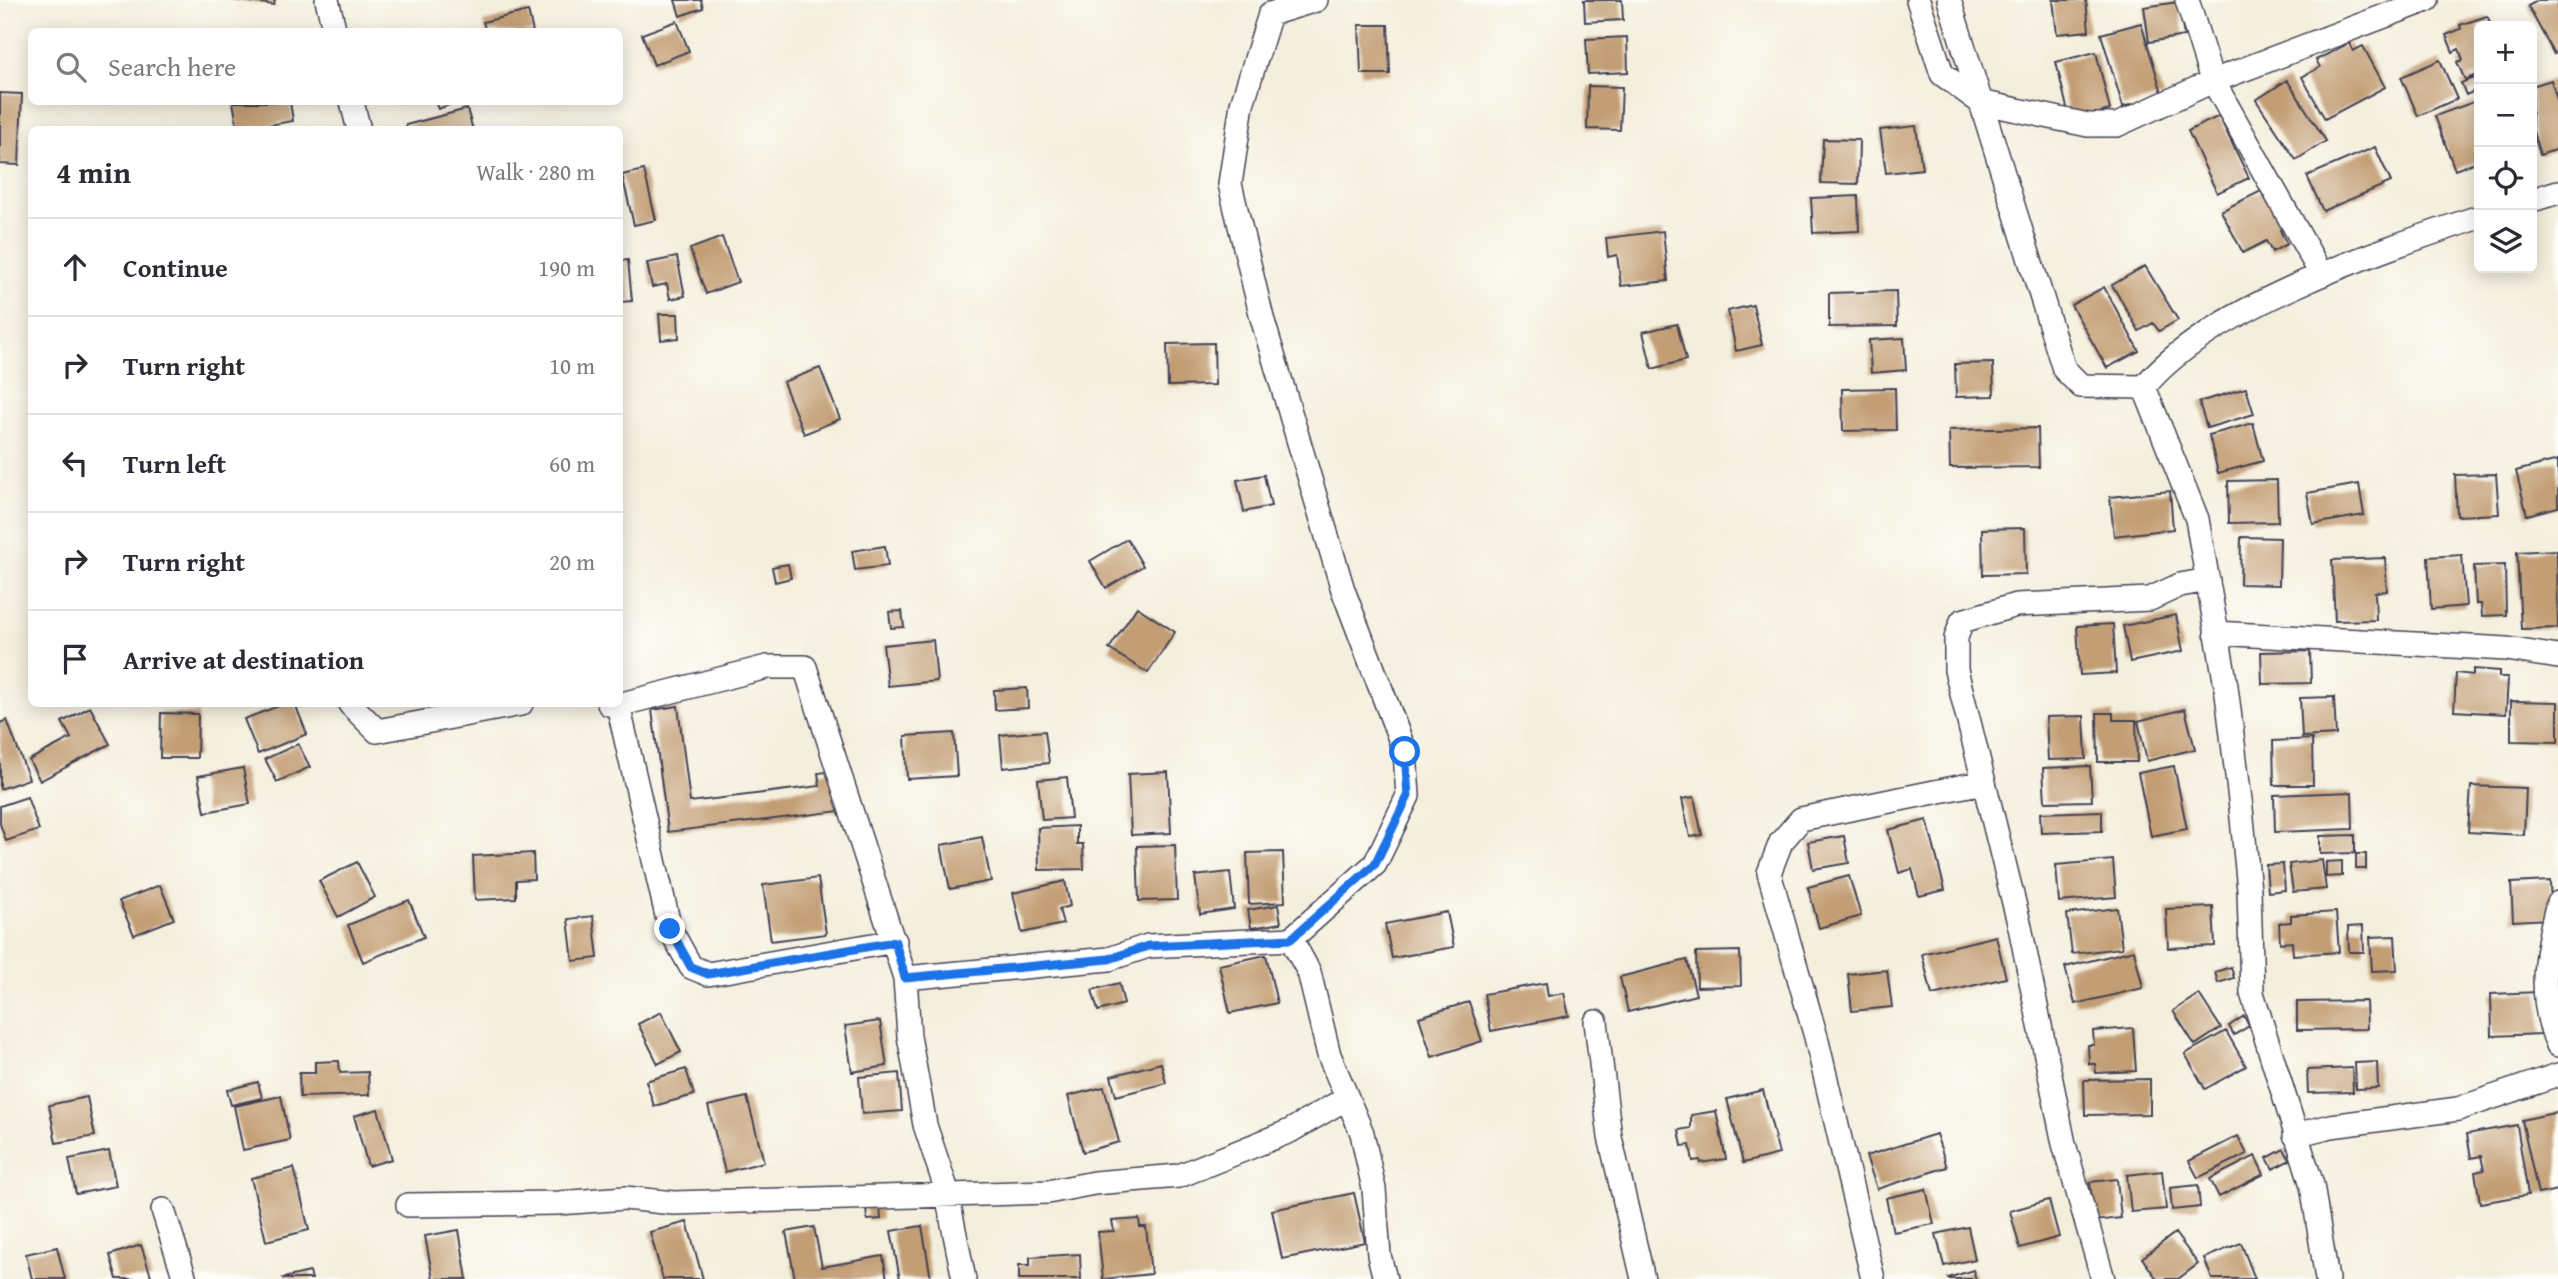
<!DOCTYPE html>
<html lang="en">
<head>
<meta charset="utf-8">
<style>
	:root { --surface:#fff; --page:#f2f2f3; --text:#2b2b33; --muted:#7c7c81; --line:#e1e1e2 }
	body { margin:0; font-family:"Gentium Book Plus",serif; background:var(--page); color:var(--text) }
	.controls { position:absolute; right:21px; top:21px; display:grid; overflow:hidden; border-radius:10px; box-shadow:0 4px 18px #0003 }
	.controls button { width:63px; height:63px; display:grid; place-items:center; padding:0; border:0; border-bottom:2px solid var(--line); background:var(--surface); color:var(--text); font:35px sans-serif }
	.stop { position:absolute; width:21px; height:21px; margin:-16px; border:5px solid #1a73e8; border-radius:50%; background:#fff }
	.stop.end { background:#1a73e8; border-color:#fff; box-shadow:0 2px 7px #0008 }
	.list { margin:0; padding:0; list-style:none }
	h2 { display:flex; justify-content:space-between; align-items:center; height:91px; margin:0; padding:0 28px; font-size:30px }
	h2 small { font-size:23px; font-weight:400; color:var(--muted) }
	.list li { display:grid; grid-template-columns:46px 1fr auto; gap:21px; align-items:center; box-sizing:border-box; height:98px; padding:0 28px; border-top:2px solid var(--line) }
	.list b { display:block; font-size:26px; white-space:nowrap }
	.list em { font-size:23px; font-style:normal; color:var(--muted) }
	.icon { flex:none; width:38px; height:38px; fill:none; stroke:currentColor; stroke-width:2; stroke-linecap:round; stroke-linejoin:round }
	.map { position:relative; flex:none; width:2558px; height:1279px; overflow:hidden }
	.search { position:absolute; background:var(--surface); box-shadow:0 4px 18px #0003; left:28px; top:28px; width:595px; height:77px; display:flex; align-items:center; gap:18px; box-sizing:border-box; padding:0 24px; border-radius:10px; color:var(--muted); font-size:26px }
	.panel { position:absolute; background:var(--surface); box-shadow:0 4px 18px #0003; left:28px; top:126px; width:595px; height:581px; border-radius:10px }
	.map>svg:first-child { display:block }
	.building { fill:#c39e75 }
	.lines { fill:none; stroke-linecap:round; stroke-linejoin:round }
	.street-casing { stroke:#424153; stroke-width:26 }
	.street { stroke:#fff; stroke-width:23 }
	.route { stroke:#1a73e8; stroke-width:9 }
</style>
</head>
<body>
<div class="map">
<svg width="2558" height="1279" viewBox="0 0 2558 1279">
	<rect width="100%" height="100%" fill="#fdfcf7"/>
	<filter id="ink" filterUnits="userSpaceOnUse"><feTurbulence type="fractalNoise" baseFrequency=".0143" numOctaves="2"/><feDisplacementMap in="SourceGraphic" scale="14" xChannelSelector="R" yChannelSelector="G"/><feConvolveMatrix kernelMatrix="1 2 1 2 8 2 1 2 1" color-interpolation-filters="sRGB"/></filter>
	<filter id="wash" filterUnits="userSpaceOnUse"><feTurbulence type="fractalNoise" baseFrequency=".00686" numOctaves="4" result="noise"/><feDisplacementMap in="SourceGraphic" scale="28" xChannelSelector="R" yChannelSelector="G"/><feGaussianBlur stdDeviation="1.57" result="paint"/><feColorMatrix in="noise" values="0 0 0 0 0 0 0 0 0 0 0 0 0 0 0 0 0 1.4 0 .05"/><feComposite in="paint" operator="in"/></filter>
	<g filter="url(#wash)">
		<rect width="100%" height="100%" fill="#f4efdd"/>
		<g id="blocks">
			<path class="building" d="M233,0h42l-1,5z
				M675,0h26l2,8 -23,8z
				M1584,0h38l1,20 -38,2z
				M2053,0h33l3,31 -32,3z
				M2539,0h19v51l-4,3 -26,-48z
				M2178,2l6,34 -35,6 -5,-35z
				M528,11l5,21h-47l-3,-10z
				M2487,16l5,10h-13v58l-3,-9 -11,5 -8,-18 6,-2 -4,-11 -6,3 -7,-17 15,-6 -1,-4z
				M677,21l12,30 -35,14 -12,-31z
				M2141,23l22,73 -40,11 -22,-73z
				M1359,25h29l2,49h-29z
				M1627,37l1,35 -40,2 -2,-35z
				M2349,43l4,8 10,-5 22,41 -60,32 -23,-42 18,-10 -4,-7z
				M2096,52l14,58 -40,10 -14,-58z
				M2440,60l17,39 -39,17 -17,-39z
				M2473,78l6,11 -13,6 -5,-12z
				M2287,80l39,61 -30,19 -40,-60z
				M2551,80l7,23v46l-18,6 -8,-27v-42z
				M1588,86l34,1 -2,43 -33,-1z
				M0,93l22,1 -3,71 -19,-1z
				M2479,100v61l-24,9 -20,-54z
				M233,102h57l3,19 -55,9z
				M435,102h22l-19,7z
				M467,109l6,21h-66l-1,-5z
				M2219,116l30,62 -32,15 -29,-62z
				M1916,126l6,43 -36,4 -6,-43z
				M1823,139l36,1 -1,44 -37,-1z
				M2375,147l16,35 -68,29 -16,-35z
				M644,170l12,50 -22,5 -12,-50z
				M2265,189l19,38 -4,3 7,14 -15,8 -6,-11 -23,12 -22,-42z
				M1858,196l1,35 -46,2 -2,-35z
				M1663,231l5,50 -47,5 -4,-31 -9,2 -2,-19z
				M722,237l16,45 -32,12 -16,-45z
				M677,257l8,39 -15,3 -3,-15 -15,3 -5,-24z
				M628,260l4,41 -12,1v-41z
				M2145,266l33,54 -19,11 -6,-8 -14,8 -27,-46z
				M2104,287l35,64 -32,17 -36,-63z
				M1896,291l1,35 -68,1v-34z
				M1753,305l9,40 -26,6 -8,-40z
				M659,314h19l1,24 -18,2z
				M1677,324l9,36 -34,9 -9,-37z
				M1904,338l2,32 -35,3 -2,-33z
				M1214,343l1,42 -47,1 -1,-42z
				M1993,363l1,33 -38,1 -1,-33z
				M820,368l20,51 -36,15 -21,-52z
				M1895,388l1,42 -53,1 -1,-42z
				M2246,388l8,26 -47,14 -8,-26z
				M2253,423l10,38 -45,12 -9,-38z
				M2038,428l1,39 -89,1 -1,-38z
				M2558,460v47l-31,8 -11,-44z
				M2496,474l3,40 -42,2 -2,-41z
				M1264,475l7,31 -27,6 -7,-32z
				M2277,480l1,42 -49,1 -1,-42z
				M2359,484l5,31 -51,9 -6,-31z
				M2170,491l3,38 -59,7 -4,-39z
				M2025,528l1,46 -43,1 -1,-46z
				M2241,537l39,1 -1,47 -39,-1z
				M1127,539l16,27 -37,22 -16,-27z
				M885,546l3,20 -33,4 -3,-19z
				M2557,550l1,78 -37,1 -4,-77z
				M2462,555l4,51 -35,3 -3,-52z
				M2385,558l2,33 -12,1 1,28 -41,1 -3,-61z
				M788,564l3,14 -16,4 -3,-15z
				M2505,565l1,50 -24,1 -1,-12h-5l-2,-38z
				M1137,607l38,25 -27,41 -39,-24z
				M902,611l2,16 -13,1 -2,-16z
				M2176,615l7,36 -53,11 -7,-36z
				M2113,624l3,49 -36,2 -3,-49z
				M933,640l4,41 -49,5 -5,-41z
				M2310,651l1,32 -49,1 -1,-32z
				M2473,669l26,2v6h9l-2,37 -52,-3 2,-38 17,2z
				M1027,688l1,20 -33,2 -1,-20z
				M2334,697l2,38 -34,2 -2,-39z
				M2511,701l47,1v40l-47,-1z
				M284,704h11l12,30 -49,20 -14,-35z
				M678,706l12,96 130,-16 -2,-13 17,-2 5,40 -172,21 -16,-122z
				M90,707l20,37 -70,37 -11,-21 42,-22 -9,-16z
				M2185,709l10,40 -48,12 -9,-40z
				M161,713l37,1 -1,44h-37z
				M2097,713h16v7h23l1,42h-39z
				M2084,716l2,43 -38,1 -2,-43z
				M7,720l22,59 -29,10v-66z
				M1045,731l4,32 -46,5 -3,-33z
				M954,733l3,43 -50,3 -2,-43z
				M2312,739l1,46h-39l-1,-44z
				M298,744l12,23 -33,15 -12,-23z
				M2090,766l2,35 -47,1 -2,-34z
				M2174,766l13,63 -36,7 -13,-63z
				M243,768l7,36 -45,8 -7,-36z
				M1168,772l3,61 -40,2 -3,-61z
				M1067,777l4,41 -29,2 -4,-40z
				M2471,786l55,2 -2,47 -56,-3z
				M2352,792l1,37 -78,3 -1,-37z
				M27,797l12,33 -33,11 -6,-17v-18z
				M1694,797l8,38 -12,2 -8,-38z
				M2102,811v20l-61,2 -1,-20z
				M1927,820l18,70 -26,6 -7,-27 -13,4 -11,-43z
				M1077,826v18h6l1,25 -45,1 -1,-42z
				M2355,835v18l-35,1v-18z
				M1844,836l5,27 -36,6 -5,-27z
				M982,837l9,44 -41,8 -9,-44z
				M1175,845l2,55 -38,1 -2,-55z
				M1283,852l2,50 -36,2 -2,-51z
				M533,853l1,26 -18,1v18l-41,2 -2,-44z
				M2356,854h10v15h-10z
				M2113,860l3,37 -57,5 -3,-37z
				M2322,860l4,29 -33,3 -4,-28z
				M2342,861v15l-16,1v-15z
				M357,862l18,35 -37,20 -19,-36z
				M2283,864l2,26 -17,2 -2,-27z
				M1230,872l4,37 -34,5 -5,-38z
				M1849,876l12,40 -42,12 -11,-41z
				M818,878l8,56 -55,7 -8,-56z
				M1065,881l5,25 -11,3 4,15 -41,9 -9,-40z
				M2550,881l1,38 -38,2 -2,-38z
				M160,885l14,34 -40,16 -15,-34z
				M409,900l15,37 -61,25 -15,-37z
				M1278,905l3,18 -30,5 -3,-18z
				M2213,907l2,39 -47,2 -2,-39z
				M2117,908l5,40 -50,6 -5,-40z
				M1447,912l7,35 -62,11 -7,-34z
				M2336,912l3,40 -46,3 -1,-13 -12,1 -1,-20 12,-1v-7z
				M593,916l5,42 -25,3 -5,-42z
				M2363,926l1,26h-15l-1,-25z
				M1996,936l10,42 -74,17 -10,-41z
				M2395,936l2,34 -25,1 -2,-34z
				M2134,950l9,38 -68,16 -10,-37z
				M1740,951l1,35 -44,1 -1,-35z
				M1266,955l11,48 -47,10 -11,-48z
				M1687,960l9,35 -68,17 -8,-35z
				M2231,967l3,11 -16,5 -3,-11z
				M1887,970l5,37 -40,4 -4,-37z
				M1119,983l5,21 -26,7 -6,-21z
				M1546,983l2,13 16,-3 5,23 -78,15 -7,-37z
				M2539,992l2,42 -49,2 -1,-42z
				M2199,994l22,34 -26,17 -22,-34z
				M2366,1001l1,28 -70,1v-28z
				M1469,1002l13,39 -50,16 -13,-40z
				M661,1012l20,40 -23,12 -20,-40z
				M2244,1016l5,10 -15,9 -5,-9z
				M880,1021l7,45 -35,6 -7,-46z
				M2133,1028l3,43 -40,2 -1,-9h-6l-1,-19h6l-1,-14z
				M2226,1031l20,35 -41,23 -20,-35z
				M339,1061l1,12 28,-1 1,23 -69,2 -1,-24h16v-11z
				M2377,1062l1,26 -22,1 -1,-26z
				M1161,1063l5,20 -50,13 -5,-20z
				M2352,1068l1,24 -45,1 -1,-23z
				M686,1069l8,26 -40,11 -8,-25z
				M899,1073l3,38 -40,3 -3,-37z
				M2150,1079v35l-65,1 -1,-35z
				M258,1082l4,16 -31,7 -4,-15z
				M1104,1087l15,55 -36,10 -15,-56z
				M1763,1090l16,64 -36,9 -16,-64z
				M281,1096l9,44 -47,10 -9,-44z
				M87,1097l8,39 -39,7 -7,-38z
				M747,1097l17,65 -39,10 -17,-66z
				M378,1109l14,50 -24,7 -14,-50z
				M1716,1111l10,48 -25,4 -1,-3 -7,1 -3,-16 -8,1 -3,-16 12,-2v-13z
				M2558,1112v78l-20,4 -16,-74z
				M2517,1125l11,70 -48,8 -5,-31 9,-2 -3,-14 -10,2 -4,-24z
				M1936,1134l11,33 -70,22 -11,-33z
				M2238,1136l9,18 -49,24 -9,-17z
				M2284,1149l6,11 -17,9 -6,-11z
				M109,1151l7,35 -40,8 -7,-35z
				M2255,1156l9,18 -45,23 -9,-18z
				M294,1168l15,62 -43,11 -15,-63z
				M2162,1171l4,38 -35,3 -4,-37z
				M2117,1179l4,39 -27,3 -4,-39z
				M2198,1185l2,22 -28,3 -2,-22z
				M1926,1189l8,35 -41,8 -7,-34z
				M1354,1193l11,49 -83,17 -10,-49z
				M2049,1200l10,37 -39,11 -10,-37z
				M880,1206l1,13 -14,1 -1,-13z
				M1139,1219l1,8h6l5,47 -48,5 -5,-47 16,-1 -2,-10z
				M687,1222l16,57h-40l-13,-47z
				M922,1226l9,53h-31l-9,-48z
				M814,1227l8,40 61,-11 4,23h-92l-9,-47z
				M1968,1227l7,32 -31,7 -8,-32z
				M459,1230l8,49h-34l-8,-43z
				M2175,1233l23,31 -20,15h-21l-15,-21z
				M2241,1243l14,36h-43l-8,-21z
				M141,1245l11,34h-35l-7,-24z
				M57,1247l8,32h-33l-6,-25z
				M1080,1254l1,25h-62v-14h11v-8z
				M1973,1270l3,9h-28v-1z
				M310,1272l2,7h-28l-1,-1z"/>
		</g>
	</g>
	<g filter="url(#ink)">
		<use href="#blocks" fill-opacity="0" stroke="#424153" stroke-width="2"/>
		<g class="lines">
			<g class="street-casing">
				<path id="street" d="M327,0l8,32
					M1918,0l24,74 38,28 108,23h29l96,-44 214,-81
					M1949,0l115,369 17,17 63,1
					M2187,0l24,77 110,197
					M352,102l7,28
					M2532,200l26,-8
					M2216,633l291,16 51,8
					M350,704l27,27 144,-27
					M609,704l9,1 149,-38h38l100,311 4,58 16,89 20,60 19,94
					M618,705l52,224 21,38 17,7 187,-33
					M2558,903c-13,48 -21,94 0,142
					M1291,939l18,33 20,83 33,78 12,56 5,66 6,24
					M905,978l204,-19 39,-13 143,-7 84,-75 33,-68 -3,-44 -62,-162 -81,-272 -32,-134 12,-80 28,-90 46,-14
					M1596,1022l14,115 33,142
					M2295,1135l36,-9 127,-17 100,-34
					M408,1205l151,-2 66,-5 49,5 374,-11 46,-9 85,-7 111,-45 57,-33
					M163,1210l22,69
					M1873,1279l-57,-242 -47,-164 12,-31 20,-23 183,-37
					M2103,1279l-39,-135 -44,-217 -64,-257v-32l6,-17 54,-16 134,-6 30,-14 28,-5
					M2327,1279l-15,-94 -60,-192 -3,-103 -8,-82 -15,-122 -29,-167 -53,-132c65,-80 237,-137 335,-170"/>
			</g>
			<use href="#street" class="street"/>
		</g>
	</g>
	<g class="lines" filter="url(#ink)">
		<path class="route" d="M670,929l21,38 17,7 187,-32 10,36 204,-19 39,-13 143,-7 84,-75 33,-68 -3,-44"/>
	</g>
</svg>
<div class="controls">
<button>+</button>
<button>−</button>
<button><svg class="icon" aria-label="locate" viewBox="0 0 24 24"><circle cx="12" cy="12" r="6"/><path d="M12 2v4M12 18v4M2 12h4M18 12h4"/></svg></button>
<button><svg class="icon" aria-label="layers" viewBox="0 0 24 24"><path d="M12 4l9 5-9 5-9-5zM3 14l9 5 9-5"/></svg></button>
</div>
<div class="stop" style="left:1405px;top:752px"></div>
<div class="stop end" style="left:670px;top:929px"></div>
<div class="search"><svg class="icon" aria-label="search" viewBox="0 0 24 24"><circle cx="10" cy="10" r="6"/><path d="M15 15l6 6"/></svg>Search here</div>
<section class="panel">
<h2>4 min<small>Walk · 280 m</small></h2>
<ul class="list">
<li><svg class="icon" aria-label="ahead" viewBox="0 0 24 24"><path d="M12 20V5M6 11l6-6 6 6"/></svg><div><b>Continue</b></div><em>190 m</em></li>
<li><svg class="icon" aria-label="right" viewBox="0 0 24 24"><path d="M7 20v-9h11M14 6l5 5-5 5"/></svg><div><b>Turn right</b></div><em>10 m</em></li>
<li><svg class="icon" aria-label="left" viewBox="0 0 24 24"><path d="M17 20v-9H6M10 6l-5 5 5 5"/></svg><div><b>Turn left</b></div><em>60 m</em></li>
<li><svg class="icon" aria-label="right" viewBox="0 0 24 24"><path d="M7 20v-9h11M14 6l5 5-5 5"/></svg><div><b>Turn right</b></div><em>20 m</em></li>
<li><svg class="icon" aria-label="arrive" viewBox="0 0 24 24"><path d="M6 21V4h12l-3 4 3 4H6"/></svg><div><b>Arrive at destination</b></div></li>
</ul>
</section>
</div>
</body>
</html>
